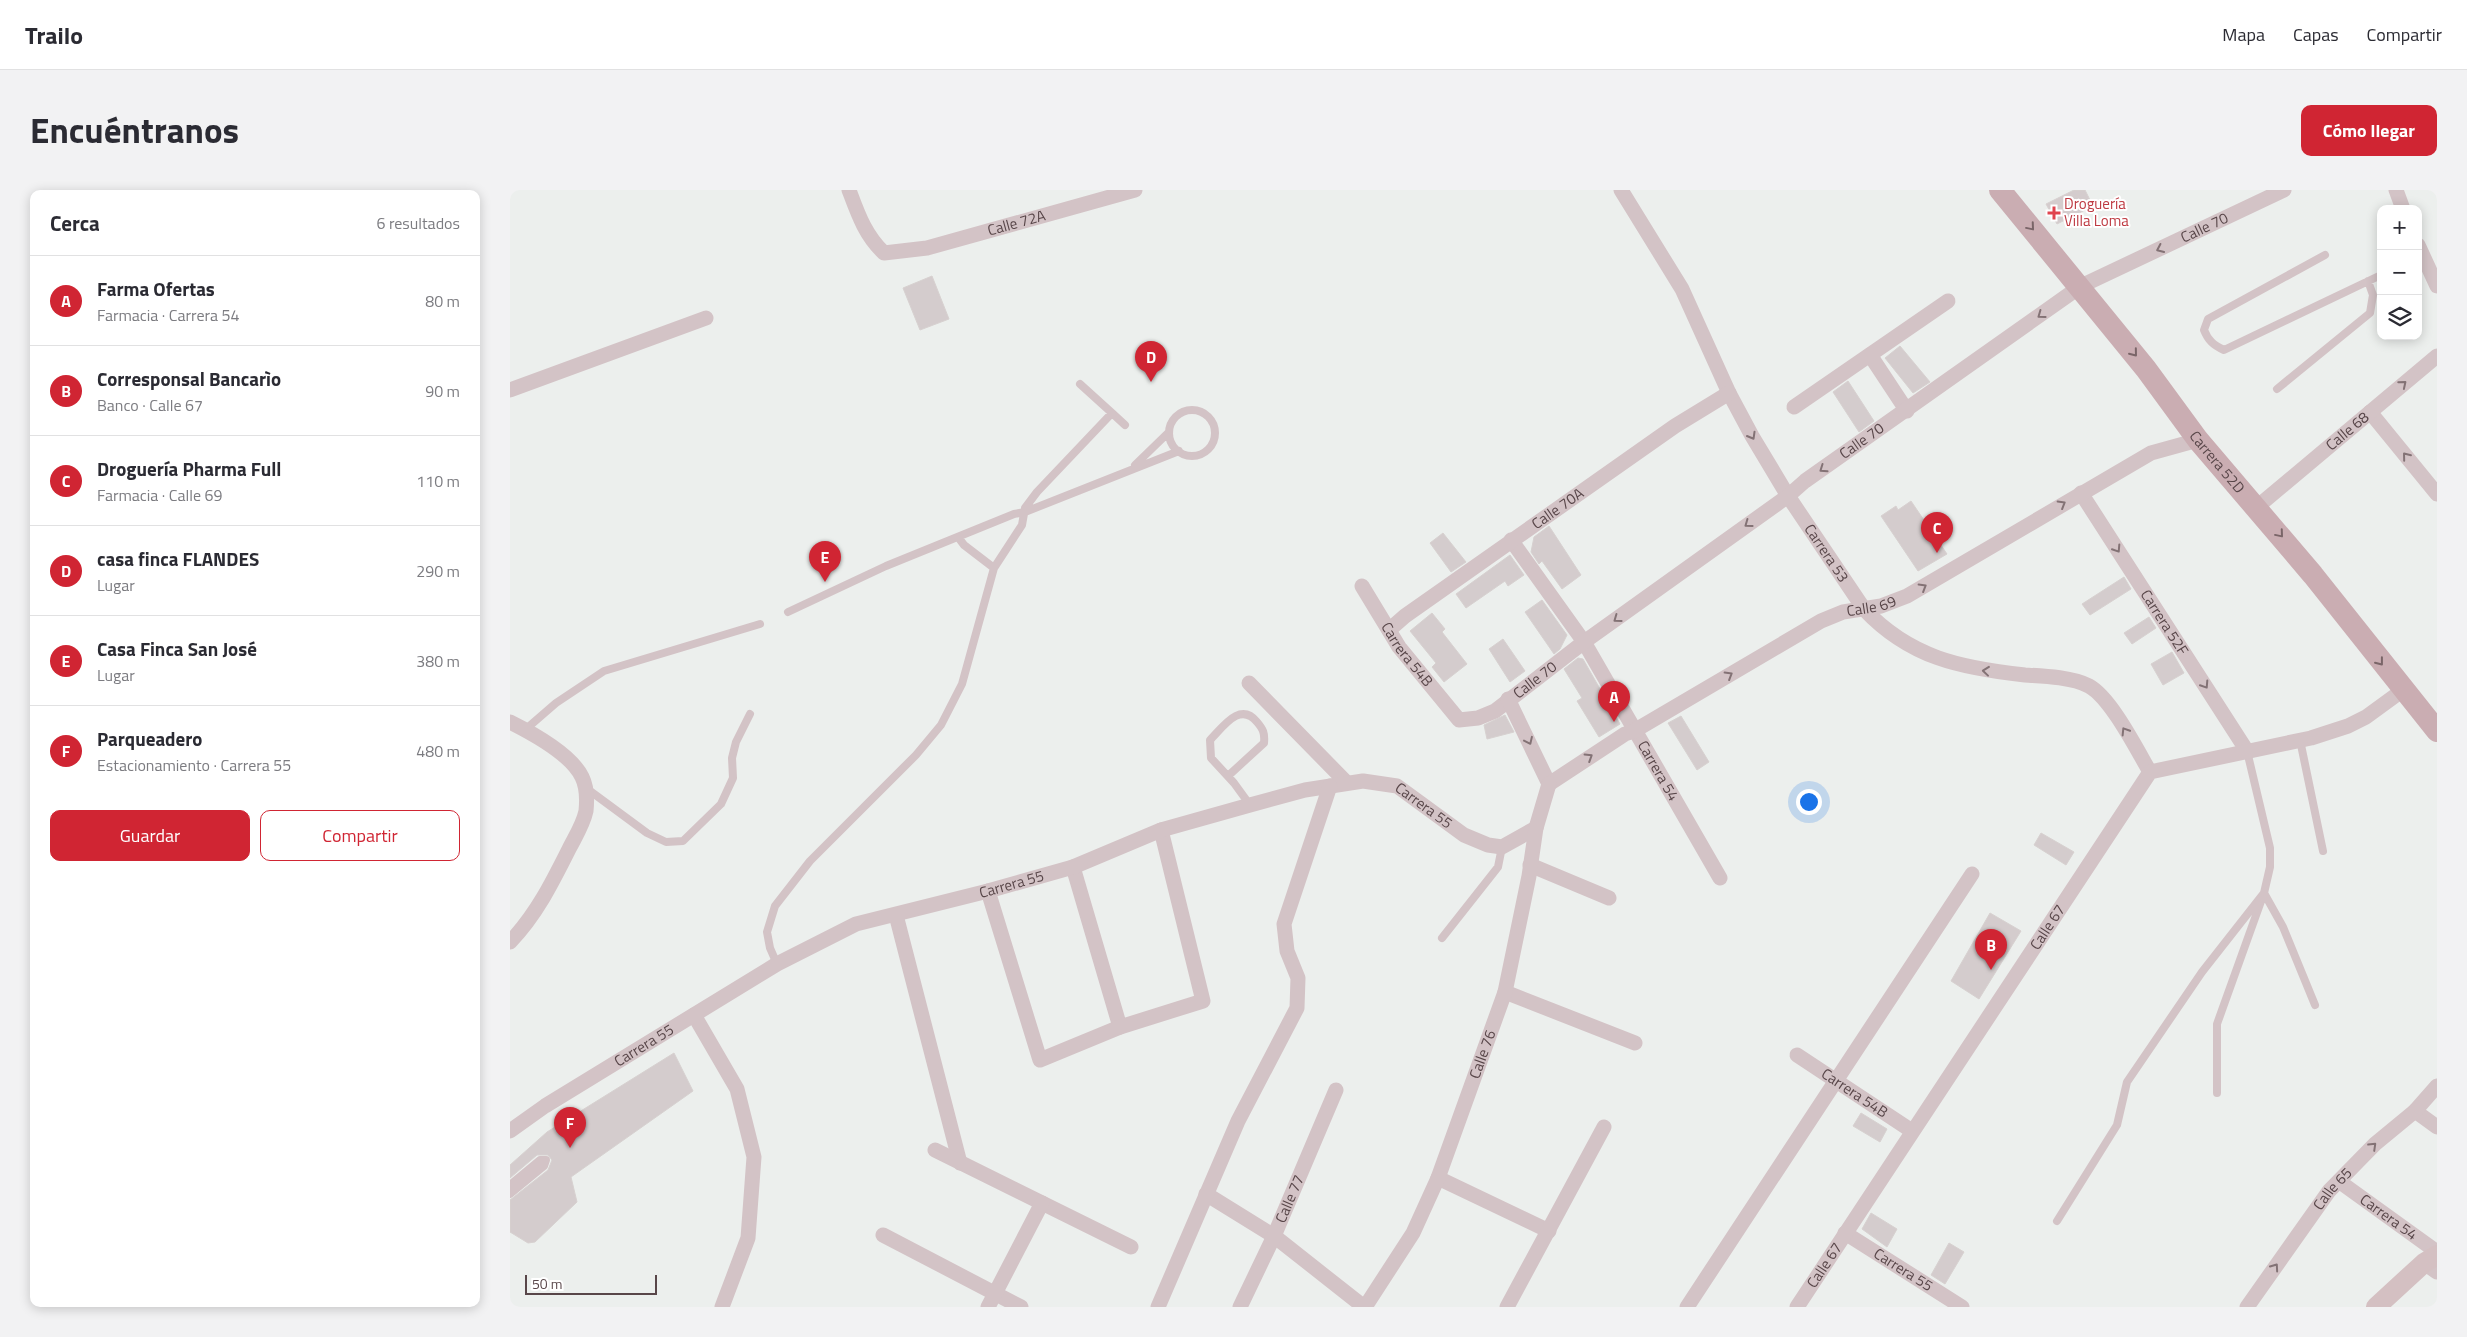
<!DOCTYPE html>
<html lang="es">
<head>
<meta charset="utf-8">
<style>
	:root { --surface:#fff; --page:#f2f2f3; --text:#2b2b33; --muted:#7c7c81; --line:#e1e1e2; --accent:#d02533 }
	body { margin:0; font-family:"Titillium Web",sans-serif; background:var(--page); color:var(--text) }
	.controls { position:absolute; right:15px; top:15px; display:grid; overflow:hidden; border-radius:10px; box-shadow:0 2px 12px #0003 }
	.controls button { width:45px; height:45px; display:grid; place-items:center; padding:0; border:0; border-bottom:1px solid var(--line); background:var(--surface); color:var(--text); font:25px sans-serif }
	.scale { position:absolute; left:15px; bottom:12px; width:132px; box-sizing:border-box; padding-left:5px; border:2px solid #584649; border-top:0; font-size:14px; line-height:18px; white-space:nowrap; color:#584649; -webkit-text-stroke:4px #fff; paint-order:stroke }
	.you { position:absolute; left:1298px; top:611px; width:18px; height:18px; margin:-12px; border:4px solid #fff; border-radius:50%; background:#1a73e8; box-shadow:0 0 0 8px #1a73e833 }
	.badge { display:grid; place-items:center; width:32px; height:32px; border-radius:50%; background:var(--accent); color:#fff; font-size:16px; font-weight:700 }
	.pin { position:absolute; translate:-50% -41px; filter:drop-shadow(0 1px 2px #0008) }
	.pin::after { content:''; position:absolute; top:26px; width:18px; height:15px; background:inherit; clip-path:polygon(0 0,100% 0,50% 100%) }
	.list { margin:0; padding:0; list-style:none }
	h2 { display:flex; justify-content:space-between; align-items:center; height:65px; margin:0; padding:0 20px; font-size:21px }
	h2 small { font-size:16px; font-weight:400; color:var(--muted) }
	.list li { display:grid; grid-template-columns:32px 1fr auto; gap:15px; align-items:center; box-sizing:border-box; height:90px; padding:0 20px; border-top:1px solid var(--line) }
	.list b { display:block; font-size:19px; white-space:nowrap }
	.list p { margin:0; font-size:16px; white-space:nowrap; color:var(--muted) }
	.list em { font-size:16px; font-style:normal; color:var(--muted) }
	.actions { display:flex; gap:10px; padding:15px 20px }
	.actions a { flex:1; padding:11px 0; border:1px solid var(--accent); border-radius:10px; text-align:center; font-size:18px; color:var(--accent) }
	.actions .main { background:var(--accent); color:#fff }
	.icon { flex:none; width:28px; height:28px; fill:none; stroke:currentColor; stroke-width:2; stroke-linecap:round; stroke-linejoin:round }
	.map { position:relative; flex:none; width:1927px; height:1117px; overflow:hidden; border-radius:10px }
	header { display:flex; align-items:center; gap:30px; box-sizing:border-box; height:70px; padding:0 25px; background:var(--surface); border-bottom:1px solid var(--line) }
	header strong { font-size:24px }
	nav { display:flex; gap:28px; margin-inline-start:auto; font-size:18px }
	.intro { display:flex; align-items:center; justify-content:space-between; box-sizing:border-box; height:120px; padding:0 30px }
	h1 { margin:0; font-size:35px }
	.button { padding:12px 22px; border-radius:10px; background:var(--accent); color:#fff; font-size:18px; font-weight:700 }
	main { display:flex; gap:30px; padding:0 30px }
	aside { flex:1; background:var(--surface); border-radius:10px; box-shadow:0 2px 12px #0003 }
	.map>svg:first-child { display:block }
	.building { fill:#d4cccd; stroke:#d7d1d0 }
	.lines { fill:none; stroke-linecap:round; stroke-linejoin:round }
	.lane { stroke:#d3c3c6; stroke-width:8 }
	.street { stroke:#d3c3c6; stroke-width:15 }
	.secondary { stroke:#d4c0c2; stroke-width:20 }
	.primary { stroke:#caadb2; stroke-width:22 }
	.oneway { stroke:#7a6568 }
	.oneway2 { stroke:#837275 }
	.health-dot { fill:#e0444e; stroke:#fff; stroke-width:2 }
	.labels { text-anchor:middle; stroke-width:4; stroke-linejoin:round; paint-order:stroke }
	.health-label { font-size:15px; fill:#be3a42; stroke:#fff; text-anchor:start }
	.street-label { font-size:15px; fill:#584649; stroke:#fff }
</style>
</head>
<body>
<header>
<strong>Trailo</strong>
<nav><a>Mapa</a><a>Capas</a><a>Compartir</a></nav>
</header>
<div class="intro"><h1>Encuéntranos</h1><a class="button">Cómo llegar</a></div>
<main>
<aside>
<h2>Cerca<small>6 resultados</small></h2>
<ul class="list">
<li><span class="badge">A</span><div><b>Farma Ofertas</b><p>Farmacia · Carrera 54</p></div><em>80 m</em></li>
<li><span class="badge">B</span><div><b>Corresponsal Bancarìo</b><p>Banco · Calle 67</p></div><em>90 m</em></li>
<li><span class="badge">C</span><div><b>Droguería Pharma Full</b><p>Farmacia · Calle 69</p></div><em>110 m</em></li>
<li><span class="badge">D</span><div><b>casa finca FLANDES</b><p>Lugar</p></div><em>290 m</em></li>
<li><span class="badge">E</span><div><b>Casa Finca San José</b><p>Lugar</p></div><em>380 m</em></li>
<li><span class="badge">F</span><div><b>Parqueadero</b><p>Estacionamiento · Carrera 55</p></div><em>480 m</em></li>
</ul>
<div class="actions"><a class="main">Guardar</a><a>Compartir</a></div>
</aside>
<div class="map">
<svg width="1927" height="1117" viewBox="0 0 1927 1117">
	<rect width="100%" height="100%" fill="#ecefed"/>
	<path class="building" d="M1564,0h11l8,16 -36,18 -11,-20z
		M422,86l17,43 -29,11 -17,-42z
		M1390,156l30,36 -17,11 -28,-35z
		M1338,191l26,40 -15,11 -26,-40z
		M1401,311l36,53 -29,17 -37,-55 15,-10 2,4z
		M1039,336l32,49 -19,14 -20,-28 -3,3 -8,-12 3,-15z
		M933,343l23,29 -15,10 -21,-29z
		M1000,365l14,20 -16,11 -3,-5 -39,27 -10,-14z
		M1614,387l7,12 -41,26 -8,-11z
		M1032,410l25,35 -7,14 -6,5 -29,-42z
		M922,423l13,16 -3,3 25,32 -23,18 -12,-15 4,-4 -26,-32z
		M1639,427l7,11 -24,16 -8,-11z
		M993,449l22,32 -15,11 -21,-33z
		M1662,462l12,21 -21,12 -12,-21z
		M1068,468l5,1 37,65 -21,13 -22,-36 5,-3 -18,-29z
		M995,525l9,17 -27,7 -3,-14z
		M1171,526l28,46 -12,8 -29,-47z
		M1531,643l33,19 -8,13 -32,-20z
		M1480,723l31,18 -42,68 -28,-18z
		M164,863l19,38 -122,86 6,25 -42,40 -7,1 -18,-11v-32l38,-30 4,-10 -4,-5h-11l-27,23v-13l37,-33z
		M1351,923l26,16 -7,13 -27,-16z
		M1361,1023l26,16 -10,18 -25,-18z
		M1439,1053l15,9 -19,32 -14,-9z"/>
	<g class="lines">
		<path class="lane" d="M1815,65l-117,64 -4,11c4,10 9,15 20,20l157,-75
			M1767,199l93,-76 3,-18 -5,-14
			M659 243a23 23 0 1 1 46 0a23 23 0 1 1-46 0Z
			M602,223l13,12
			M625,275l34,-33
			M448,347l6,8 30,23
			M278,422l98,-46 128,-52 11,-2 154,-61
			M16,539l30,-26 48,-32 156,-47
			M1790,550l23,111
			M718,586l36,-33c1,-10 -1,-14 -7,-21 -17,-21 -34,5 -47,18l1,18 23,25 16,22
			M76,598l61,45 19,9 17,-1 38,-37 12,-26 -1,-20 4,-16 14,-28
			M932,748l56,-71 4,-20
			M267,774l-7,-16 -3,-16 8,-26 35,-45 106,-106 25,-30 21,-41 32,-116 28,-43 3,-17 12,-16 75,-79 -32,-29
			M1707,903v-69l47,-131 6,-26v-19l-23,-97
			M0,995l30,-25h6l-2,6 -34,28
			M1547,1031l60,-96 10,-43 75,-110 62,-79 19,34 32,78"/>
		<g class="street">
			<path id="s1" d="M339,0c9,24 16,45 35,63l43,-5 208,-58"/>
			<path id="s2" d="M1111,0l61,99 47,104 23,43 36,60 76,113c46,49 97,59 161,66 18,1 47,2 64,11 22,12 48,64 61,86"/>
			<path d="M1886,0l7,19"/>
			<path d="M1908,55l19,41"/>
			<path d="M1360,165l37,56"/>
			<path d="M0,200l196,-72"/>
			<path d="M1284,217l154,-106"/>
			<path d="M1860,222l67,82"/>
			<path id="s3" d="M1571,303l166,258"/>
			<path id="s4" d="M1747,317l180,-151"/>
			<path id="s5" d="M1001,350l73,102 136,236"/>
			<path id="s6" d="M852,396l37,61 60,73 19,-2 17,-7 89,-69 204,-146 17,-15 276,-195 203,-96"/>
			<path id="s7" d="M879,440l16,-14 270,-190 54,-33"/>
			<path d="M739,493l97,99"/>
			<path d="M998,509l41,85"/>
			<path d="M0,532c22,11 61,32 72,55 5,10 5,24 4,34 -3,14 -11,26 -17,38 -17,34 -33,66 -59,93"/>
			<path id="s8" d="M1039,594l76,-50 9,-3 187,-110 22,-9 38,-6 26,-10 244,-143 47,-13"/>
			<path d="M1020,675l79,33"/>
			<path d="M563,677l47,160"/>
			<path d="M478,701l52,169 80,-33 83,-26 -42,-171"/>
			<path d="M386,725l64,248"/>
			<path d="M995,802l130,51"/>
			<path d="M184,825l43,74 17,68 -6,81 -26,69"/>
			<path id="s9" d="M1287,865l115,76"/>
			<path d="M1905,921l22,16"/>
			<path id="s10" d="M0,941l35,-25 232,-142 79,-40 132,-33 85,-24 88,-37 89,-25 55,-15 58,-9 34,5 67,49 24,10 14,2 34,-19"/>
			<path d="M425,960l196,97"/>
			<path d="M928,988l111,53"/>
			<path id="s11" d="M1830,992l97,70"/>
			<path d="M696,1004l68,42 90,71"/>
			<path id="s12" d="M1335,1043l117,74"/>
			<path d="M373,1045l138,72"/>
			<path d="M1914,1073l13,9"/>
			<path d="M478,1117l54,-104"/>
			<path d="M648,1117l80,-186 59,-113 1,-30 -11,-27 -3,-27 46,-138"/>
			<path id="s13" d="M730,1117l34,-71 62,-146"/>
			<path id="s14" d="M855,1117l48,-74 25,-55 67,-186 24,-116 7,-48 13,-44"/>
			<path d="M997,1117l97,-180"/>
			<path d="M1177,1117l285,-433"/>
			<path id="s15" d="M1287,1117l353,-535 161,-34 37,-12 18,-9 37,-27"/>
			<path id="s16" d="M1737,1117l82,-116 46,-47 40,-33 22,-25"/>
		</g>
		<path class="secondary" d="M1866,1117l48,-44 13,-8"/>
		<path class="primary" id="s17" d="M1490,0l146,179 52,71 115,135 124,156"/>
	</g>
	<defs><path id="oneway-chevron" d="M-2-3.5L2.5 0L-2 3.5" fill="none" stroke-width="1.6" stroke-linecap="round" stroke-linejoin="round" transform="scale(1.25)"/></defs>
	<g class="oneway">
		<use href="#oneway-chevron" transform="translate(1521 37) rotate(50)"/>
		<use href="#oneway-chevron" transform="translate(1624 163) rotate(51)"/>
		<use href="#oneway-chevron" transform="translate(1770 344) rotate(50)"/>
		<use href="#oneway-chevron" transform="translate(1870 472) rotate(52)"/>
	</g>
	<g class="oneway2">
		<use href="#oneway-chevron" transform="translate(1650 59) rotate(155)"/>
		<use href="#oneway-chevron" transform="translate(1531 125) rotate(144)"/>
		<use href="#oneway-chevron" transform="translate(1893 194) rotate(-40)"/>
		<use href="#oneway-chevron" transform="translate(1242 246) rotate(60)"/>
		<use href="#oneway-chevron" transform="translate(1896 266) rotate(-129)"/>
		<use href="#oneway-chevron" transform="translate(1313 279) rotate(145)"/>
		<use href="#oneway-chevron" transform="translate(1552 314) rotate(-31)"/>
		<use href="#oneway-chevron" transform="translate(1238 334) rotate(144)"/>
		<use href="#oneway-chevron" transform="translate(1607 359) rotate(57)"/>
		<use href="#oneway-chevron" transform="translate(1413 397) rotate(-31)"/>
		<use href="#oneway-chevron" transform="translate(1107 429) rotate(144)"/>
		<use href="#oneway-chevron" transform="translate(1476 481) rotate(-174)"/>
		<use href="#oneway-chevron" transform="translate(1219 485) rotate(-31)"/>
		<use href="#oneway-chevron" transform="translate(1695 495) rotate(57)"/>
		<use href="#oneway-chevron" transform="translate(1615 541) rotate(-122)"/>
		<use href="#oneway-chevron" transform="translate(1019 551) rotate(65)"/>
		<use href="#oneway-chevron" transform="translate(1079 567) rotate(-32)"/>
		<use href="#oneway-chevron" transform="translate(1863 956) rotate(-44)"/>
		<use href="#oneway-chevron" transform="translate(1765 1077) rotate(-55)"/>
	</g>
	<path class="health-dot" d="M1541.5 15.5h5v5h5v5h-5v5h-5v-5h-5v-5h5z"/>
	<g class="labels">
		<g class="health-label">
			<text x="1554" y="19">Droguería<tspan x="1554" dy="17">Villa Loma</tspan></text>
		</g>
		<g class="street-label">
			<text dy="5" stroke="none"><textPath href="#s1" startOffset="209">Calle 72A</textPath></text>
			<text dy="5" stroke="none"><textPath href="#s6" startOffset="1064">Calle 70</textPath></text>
			<text dy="5" stroke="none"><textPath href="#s4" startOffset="118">Calle 68</textPath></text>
			<text dy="5" stroke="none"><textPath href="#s6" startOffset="659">Calle 70</textPath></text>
			<text dy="5" stroke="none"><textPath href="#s17" startOffset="348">Carrera 52D</textPath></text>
			<text dy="5" stroke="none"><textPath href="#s7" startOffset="208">Calle 70A</textPath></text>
			<text dy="5" stroke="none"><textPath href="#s2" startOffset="418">Carrera 53</textPath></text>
			<text dy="5" stroke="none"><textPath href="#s8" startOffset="370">Calle 69</textPath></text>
			<text dy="5" stroke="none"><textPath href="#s3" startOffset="154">Carrera 52F</textPath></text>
			<text dy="5" stroke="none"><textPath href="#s6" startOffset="82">Carrera 54B</textPath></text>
			<text dy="5" stroke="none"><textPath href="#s6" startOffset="254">Calle 70</textPath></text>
			<text dy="5" stroke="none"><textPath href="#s5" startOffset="274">Carrera 54</textPath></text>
			<text dy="5" stroke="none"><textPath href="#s10" startOffset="999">Carrera 55</textPath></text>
			<text dy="5" stroke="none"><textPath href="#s10" startOffset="564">Carrera 55</textPath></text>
			<text dy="5" stroke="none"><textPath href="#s15" startOffset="455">Calle 67</textPath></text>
			<text dy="5" stroke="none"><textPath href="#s10" startOffset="159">Carrera 55</textPath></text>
			<text dy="5" stroke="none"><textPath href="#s14" startOffset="280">Calle 76</textPath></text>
			<text dy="5" stroke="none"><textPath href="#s9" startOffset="69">Carrera 54B</textPath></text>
			<text dy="5" stroke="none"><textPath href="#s16" startOffset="146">Calle 65</textPath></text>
			<text dy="5" stroke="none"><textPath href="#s13" startOffset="119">Calle 77</textPath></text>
			<text dy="5" stroke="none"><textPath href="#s11" startOffset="60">Carrera 54</textPath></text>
			<text dy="5" stroke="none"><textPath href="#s15" startOffset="50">Calle 67</textPath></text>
			<text dy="5" stroke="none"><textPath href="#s12" startOffset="69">Carrera 55</textPath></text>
		</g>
	</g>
</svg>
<div class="controls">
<button>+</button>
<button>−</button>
<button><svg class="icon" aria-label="layers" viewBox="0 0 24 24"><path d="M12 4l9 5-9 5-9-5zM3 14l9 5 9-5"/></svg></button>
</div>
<div class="scale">50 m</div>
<div class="you"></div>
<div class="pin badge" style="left:1104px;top:532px">A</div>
<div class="pin badge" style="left:1481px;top:780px">B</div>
<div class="pin badge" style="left:1427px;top:363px">C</div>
<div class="pin badge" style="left:641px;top:192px">D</div>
<div class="pin badge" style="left:315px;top:392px">E</div>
<div class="pin badge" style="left:60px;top:958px">F</div>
</div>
</main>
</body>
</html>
